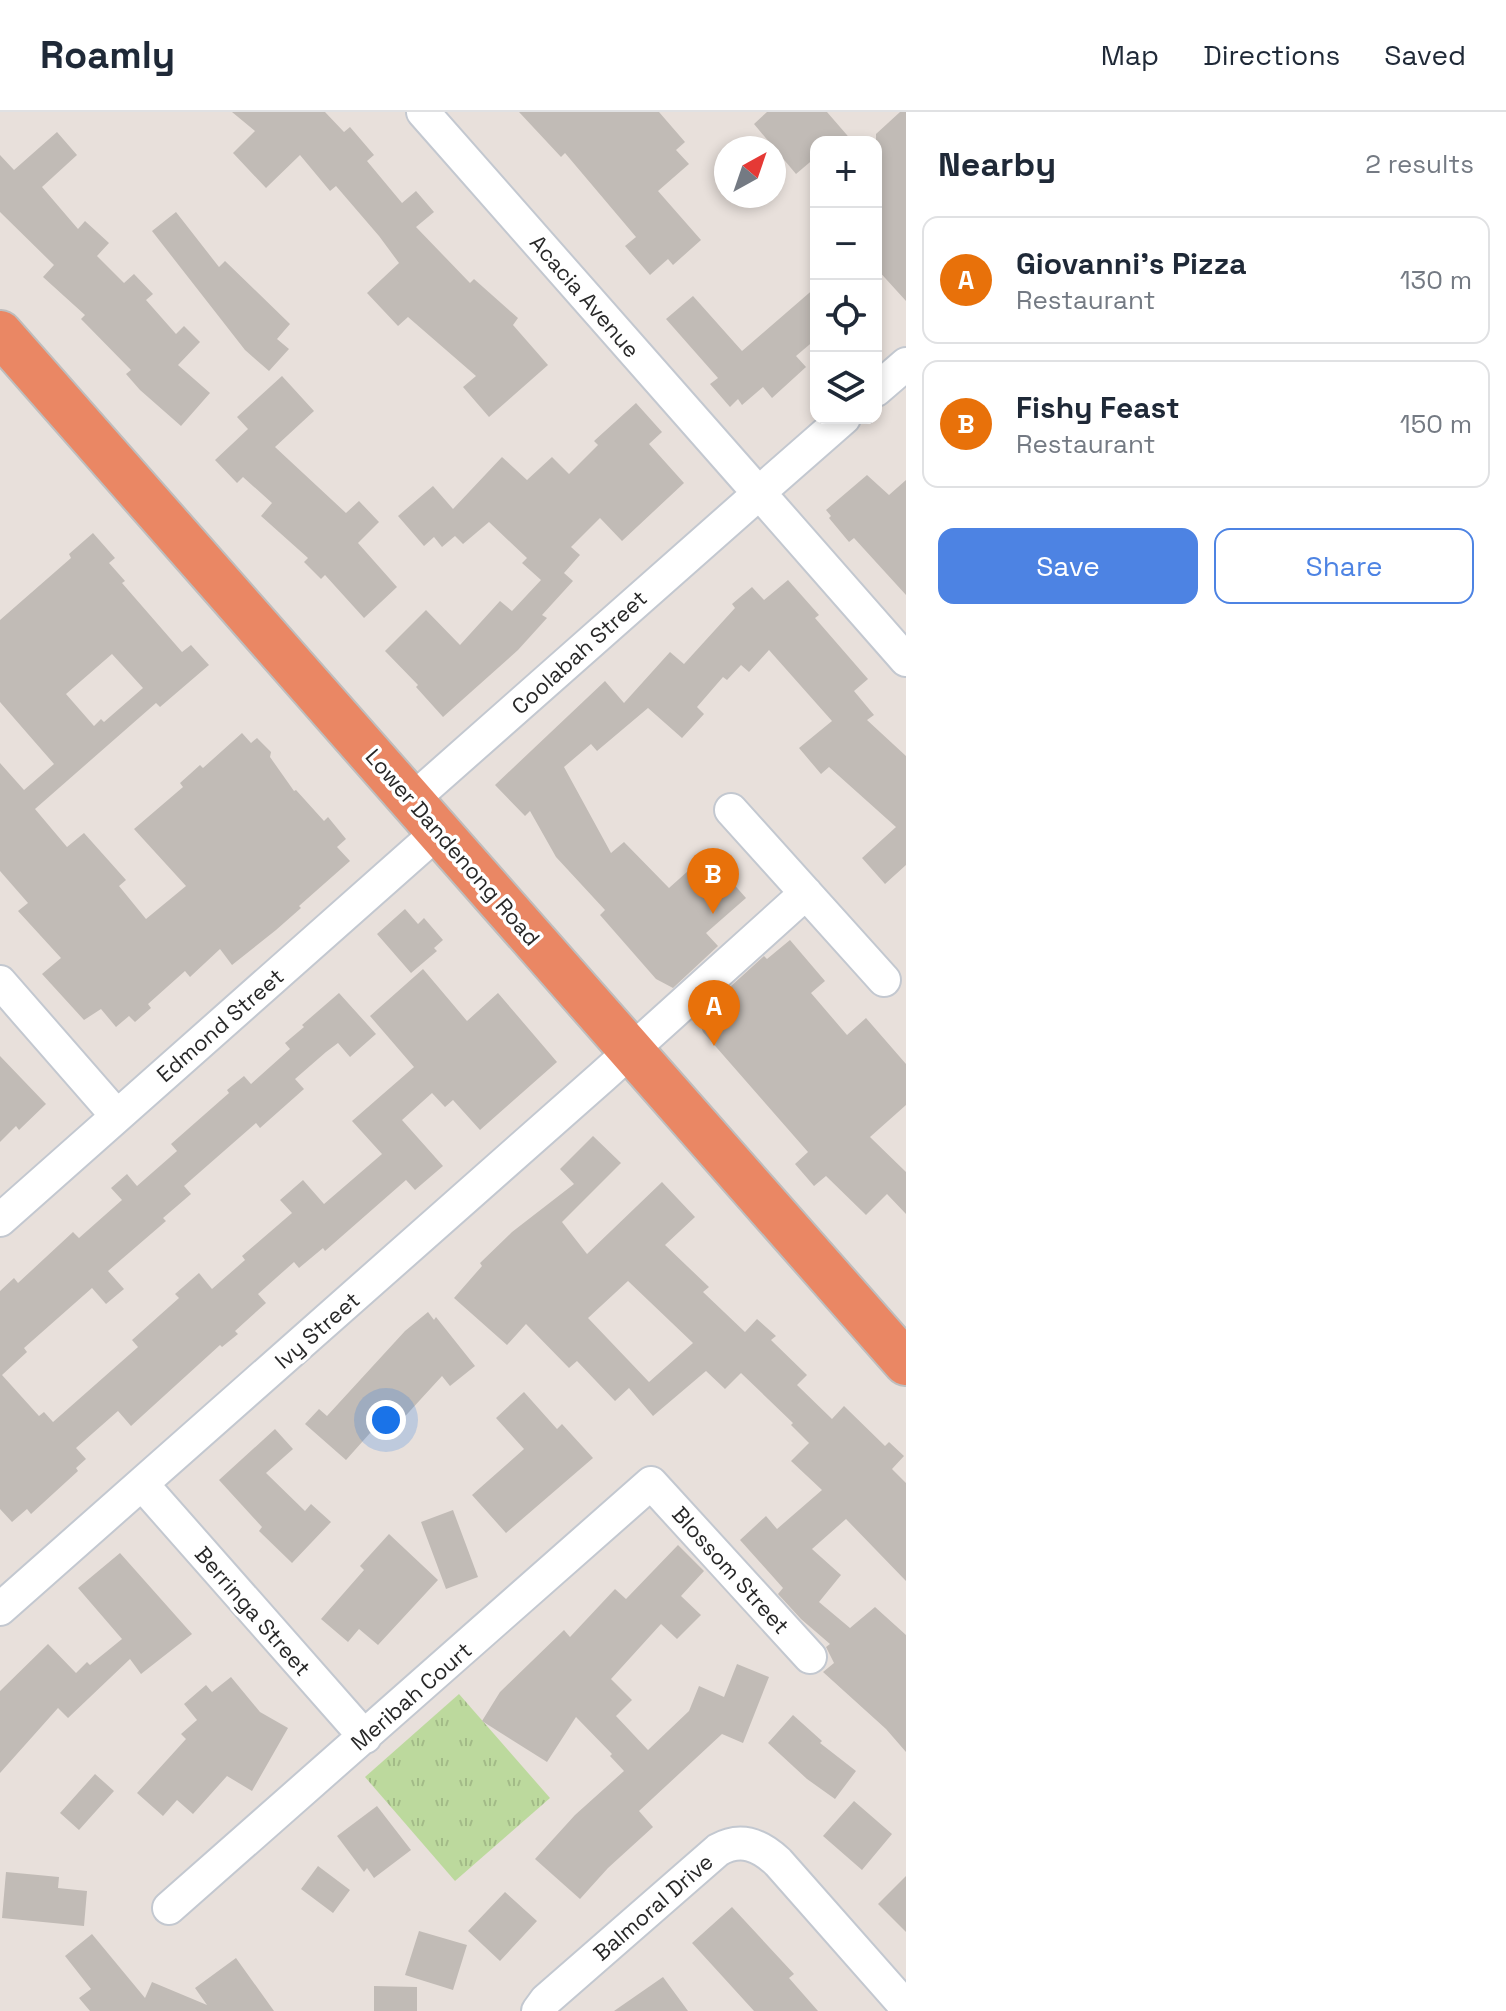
<!DOCTYPE html>
<html lang="en">
<head>
<meta charset="utf-8">
<style>
	:root { --surface:#fff; --page:#f6f6f7; --text:#1f2937; --muted:#747a83; --line:#e0e1e3; --accent:#4d83e3 }
	body { margin:0; font-family:"Space Grotesk",sans-serif; background:var(--page); color:var(--text) }
	.controls { position:absolute; right:24px; top:24px; display:grid; overflow:hidden; border-radius:16px; box-shadow:0 4px 12px #0003 }
	.controls button { width:72px; height:72px; display:grid; place-items:center; padding:0; border:0; border-bottom:2px solid var(--line); background:var(--surface); color:var(--text); font:40px sans-serif }
	.compass { position:absolute; left:714px; top:24px; width:72px; height:72px; border-radius:50%; background:var(--surface); box-shadow:0 4px 12px #0003; rotate:40deg }
	.you { position:absolute; left:386px; top:1308px; width:28px; height:28px; margin:-20px; border:6px solid #fff; border-radius:50%; background:#1a73e8; box-shadow:0 0 0 12px #1a73e833 }
	.badge { display:grid; place-items:center; width:52px; height:52px; border-radius:50%; background:var(--accent); color:#fff; font-size:26px; font-weight:700 }
	.pin { position:absolute; translate:-50% -66px; filter:drop-shadow(0 2px 4px #0008) }
	.pin::after { content:''; position:absolute; top:42px; width:28px; height:24px; background:inherit; clip-path:polygon(0 0,100% 0,50% 100%) }
	.list { margin:0; padding:0; list-style:none }
	h2 { display:flex; justify-content:space-between; align-items:center; height:104px; margin:0; padding:0 32px; font-size:34px }
	h2 small { font-size:26px; font-weight:400; color:var(--muted) }
	.list li { display:grid; grid-template-columns:52px 1fr auto; gap:24px; align-items:center; box-sizing:border-box; height:128px; margin:0 16px 16px; padding:0 16px; border:2px solid var(--line); border-radius:16px }
	.list b { display:block; font-size:30px; white-space:nowrap }
	.list p { margin:0; font-size:26px; white-space:nowrap; color:var(--muted) }
	.list em { font-size:26px; font-style:normal; color:var(--muted) }
	.actions { display:flex; gap:16px; padding:24px 32px }
	.actions a { flex:1; padding:18px 0; border:2px solid var(--accent); border-radius:16px; text-align:center; font-size:28px; color:var(--accent) }
	.actions .main { background:var(--accent); color:#fff }
	.icon { flex:none; width:44px; height:44px; fill:none; stroke:currentColor; stroke-width:2; stroke-linecap:round; stroke-linejoin:round }
	.map { position:relative; flex:none; width:906px; height:1899px; overflow:hidden }
	header { display:flex; align-items:center; gap:48px; box-sizing:border-box; height:112px; padding:0 40px; background:var(--surface); border-bottom:2px solid var(--line) }
	header strong { font-size:38px }
	nav { display:flex; gap:44px; margin-inline-start:auto; font-size:28px }
	main { display:flex }
	aside { flex:1; background:var(--surface) }
	.map>svg:first-child { display:block }
	.park { fill:url(#park-tufts) }
	.building { fill:#c1bbb6; fill-rule:evenodd }
	.lines { fill:none; stroke-linecap:round; stroke-linejoin:round }
	.minor-casing { stroke:#c3c8d0; stroke-width:36 }
	.highway-casing { stroke:#bebebe; stroke-width:48 }
	.minor { stroke:#fff; stroke-width:32 }
	.highway { stroke:#ea8764; stroke-width:44 }
	.labels { text-anchor:middle; stroke-width:7; stroke-linejoin:round; paint-order:stroke }
	.street-label { font-size:22px; fill:#282828; stroke:#fff }
</style>
</head>
<body>
<header>
<strong>Roamly</strong>
<nav><a>Map</a><a>Directions</a><a>Saved</a></nav>
</header>
<main>
<div class="map">
<svg width="906" height="1899" viewBox="0 0 906 1899">
	<defs>
		<pattern id="park-tufts" width="24" height="20" patternUnits="userSpaceOnUse" patternTransform="scale(2)"><rect width="24" height="20" fill="#bcd99d"/><path d="M3 7l-1-3M5 7V3M7 7l1-3M15 17l-1-3M17 17v-4M19 17l1-3" fill="none" stroke="#a2ba87"/></pattern>
	</defs>
	<rect width="100%" height="100%" fill="#e8e0db"/>
	<path class="park" d="M459,1582l91,104 -95,83 -90,-104z"/>
	<path class="building" d="M232,0h93l19,20 6,-5 24,28 -7,6 35,42 14,-12 18,21 -18,15 54,56 4,-4 44,39 -5,7 35,40 -59,52 -26,-30 13,-11 -68,-59 -10,9 -31,-33 32,-30 -20,-27 -43,-50 -6,5 -30,-36 -34,33 -33,-35 22,-22z
		M519,0h140l26,30 -9,8 13,14 -31,27 43,49 -28,25 -5,-6 -18,16 -25,-29 11,-9 -71,-84 -4,4z
		M767,0h60l26,30h-37v15l-20,17 -42,-50z
		M900,0h6v189l-30,-33v-134z
		M57,20l20,23 -35,32 36,42 7,-8 24,22 -12,13 27,27 10,-9 19,20 -7,6 30,34 8,-8 16,16 -22,23 32,28 -29,33 -41,-36 -14,-16 5,-4 -50,-51 4,-4 -42,-38 11,-12 -54,-53v-57l14,15z
		M176,100l43,55 6,-6 65,63 -13,15 12,10 -20,22 -24,-21 -93,-119z
		M816,175v52l-20,17 10,11 -34,31 -9,-11 -21,18 -4,-6 -8,8 -20,-23 8,-6 -52,-59 27,-23 49,55z
		M282,264l32,35 -39,36 71,66 13,-12 20,21 -21,21 39,44 -33,31 -39,-43 -4,4 -17,-17 4,-4 -47,-42 11,-13 -29,-26 -6,6 -22,-23 33,-31 -11,-12z
		M636,291l26,29 -13,12 35,39 -62,58 -22,-23 -29,29 9,8 -16,18 9,8 -31,34 5,3 -29,32 -75,67 -27,-30 2,-2 -33,-34 41,-41 34,35 40,-44 12,10 29,-31 -19,-17 5,-5 -38,-36 -26,22 -8,-8 -13,11 -8,-10 -10,9 -26,-30 35,-30 20,23 49,-52 25,23 25,-23 17,17 29,-29 -4,-4z
		M867,363l22,20 17,-15v115l-52,-57 -5,4 -20,-24 2,-2 -5,-6z
		M93,421l22,25 -6,5 16,18 -3,2 60,69 9,-7 18,20 -49,42 -4,-4 -121,106 32,38 17,-14 42,47 -7,6 27,33 40,-33 -52,-57 49,-42 -3,-4 20,-18 3,3 39,-35 9,10 6,-5 14,14 -1,5 24,34 2,-1 28,31 4,-4 18,22 -9,8 13,14 -51,45 2,2 -25,22 -44,35 -12,-16 -30,28 -5,-6 -37,33 3,4 -16,14 -6,-6 -13,11 -15,-18 -17,11 -42,-46 19,-16 -43,-47 10,-8 -28,-32v-108l24,27 30,-26 -54,-62v-82l71,-62 -2,-4zM112,542l31,34 -39,34 -3,-3 -7,7 -28,-32z
		M788,468l31,35 -4,3 53,61 -14,12 20,24 -7,5 39,36v109l-21,19 -23,-26 34,-31 -67,-60 -8,7 -22,-26 33,-27 -63,-71 -20,22 -8,-7 -14,15 -4,-3 -26,30 7,7 -22,24 -34,-30 -51,43 -6,-7 -27,23 47,86 13,-11 45,46 38,-34 39,44 -40,35 12,13 -45,42 -17,-9 -56,-64 5,-5 -49,-53 -26,-46 -5,5 -30,-31 110,-104 19,22 46,-51 14,12 51,-56 -3,-4 20,-17 12,13z
		M405,797l13,15 6,-6 19,22 -9,8 3,3 -26,22 -34,-39z
		M790,828l35,41 -14,12 36,42 19,-17 40,46v41l-36,32 36,35v42l-19,-20 -21,21 -40,-39 -12,10 -19,-22 13,-12 -105,-120 -6,-15 67,-61 3,3z
		M423,857l44,52 31,-28 59,69 -77,68 -27,-30 -8,7 -13,-14 -30,27 41,46 -28,24 -9,-10 -81,71 -2,-3 -24,20 -5,-6 -36,32 8,9 -31,28 3,3 -16,13 -2,-2 -89,81 -13,-15 -42,37 10,11 -10,9 2,3 -47,43 -4,-5 -15,13 -12,-13v-218l14,-13 4,5 55,-51 6,6 43,-38 -11,-12 16,-14 10,12 40,-35 -6,-7 58,-51 -2,-3 17,-14 7,8 39,-35 -5,-6 19,-16 -2,-2 37,-32 37,41 -26,23 -12,-14 -12,9 -31,27 9,10 -44,39 -4,-5 -72,63 7,8 -28,24 3,3 -58,50 16,18 -18,15 -14,-16 -68,60 3,4 -25,23 37,41 5,-4 9,10 85,-75 -6,-7 47,-42 -4,-4 24,-21 13,16 33,-29 -3,-4 50,-43 -12,-13 23,-20 21,24 58,-50 -30,-33 62,-54 -44,-51z
		M0,944l46,48 -27,26 -3,-4 -16,16z
		M593,1024l28,27 -59,59 25,32 75,-72 33,35 -30,28 44,42 -6,5 42,40 12,-13 19,17 -5,4 36,35 -10,10 35,34 12,-13 41,40 4,-4 15,14 -12,13 14,14v98l-60,-62 -34,30 29,26 -22,27 31,26 25,-21 31,28v117l-20,-23 -63,-57 11,-9 -8,-16 4,-3 -29,-25 -23,-25 5,-6 -43,-48 26,-24 11,13 45,-39 -31,-29 18,-18 -18,-18 2,-2 -52,-50 -16,16 -19,-18 -53,45 -24,-28 -14,13 -38,-40 -8,7 -43,-44 -19,21 -53,-47 28,-32 -2,-3 32,-31 62,-48 -14,-15zM628,1169l65,62 -44,39 -61,-64z
		M428,1200l6,8 2,-3 39,49 -25,20 -8,-10 -44,48 -11,-10 -41,46 -41,-36 14,-15 8,7 78,-85z
		M524,1280l33,37 5,-5 31,34 -87,75 -34,-38 52,-46 -28,-31z
		M275,1317l18,20 -27,24 39,38 6,-7 20,18 -39,41 -33,-32 3,-4 -43,-47z
		M453,1398l25,67 -32,12 -25,-67z
		M389,1422l49,46 -60,65 -19,-16 -11,13 -27,-23 43,-49 -4,-4z
		M678,1433l26,26 -23,25 20,19 -24,24 -16,-15 -50,55 21,21 -16,16 32,34 41,-39 10,-25 25,11 13,-33 32,13 -26,66 -21,-9 -83,77 14,16 -45,41 -28,31 -45,-40 40,-44 49,-44 -14,-15 2,-2 -36,-37 -29,45 -65,-41 18,-29 64,-62 6,7 45,-48 11,10z
		M120,1441l72,81 -51,40 -11,-15 -62,59 -10,-10 -58,65v-82l48,-47 28,29 11,-11 3,3 32,-26 -44,-51z
		M231,1565l29,35 28,16 -36,63 -25,-15 -34,38 -16,-14 -14,16 -26,-23 49,-54 -5,-5 16,-14 -13,-16 22,-19 6,7z
		M793,1603l29,26 -2,2 36,28 -21,28 -28,-20 -39,-36z
		M95,1662l19,17 -35,39 -19,-17z
		M854,1689l38,33 -30,36 -39,-34z
		M377,1694l34,44 -37,28 -7,-10 -3,4 -27,-36z
		M318,1754l32,24 -17,23 -32,-24z
		M6,1760l53,5 -1,11 29,3 -3,35 -82,-8z
		M906,1764v56l-28,-28z
		M505,1780l32,29 -37,40 -32,-30z
		M732,1795l62,67 -5,4 29,33h-64l-62,-68z
		M419,1819l48,14 -14,45 -48,-15z
		M92,1822l53,64 7,-16 55,23 -12,-17 41,-30 38,53h-184l-11,-13 12,-9 -26,-33z
		M663,1865l25,34h-74z
		M374,1874l43,1v24h-43z"/>
	<g class="lines">
		<g class="minor-casing">
			<path id="minor" d="M423,0l325,369
				M876,278l30,-26
				M771,370l73,-64
				M769,392l137,156
				M412,688l335,-296
				M731,698l153,170
				M0,870l117,134
				M0,1108l439,-389
				M142,1372l223,253
				M0,1497l603,-533 203,-183
				M169,1796l482,-425 159,174
				M538,1899l8,-11 172,-150c23,-13 42,-5 60,12l128,145"/>
		</g>
		<g class="highway-casing">
			<path id="highway" d="M0,221l906,1030"/>
		</g>
		<use href="#minor" class="minor"/>
		<use href="#highway" class="highway"/>
	</g>
	<g class="labels">
		<g class="street-label">
			<text transform="translate(585 184) rotate(49)" y="8">Acacia Avenue</text>
			<text transform="translate(579 540) rotate(-42)" y="8">Coolabah Street</text>
			<text transform="translate(453 735) rotate(49)" y="8">Lower Dandenong Road</text>
			<text transform="translate(220 913) rotate(-41)" y="8">Edmond Street</text>
			<text transform="translate(317 1218) rotate(-41)" y="8">Ivy Street</text>
			<text transform="translate(731 1458) rotate(48)" y="8">Blossom Street</text>
			<text transform="translate(253 1499) rotate(49)" y="8">Berringa Street</text>
			<text transform="translate(411 1584) rotate(-41)" y="8">Meribah Court</text>
			<text transform="translate(653 1795) rotate(-41)" y="8">Balmoral Drive</text>
		</g>
	</g>
</svg>
<div class="controls">
<button>+</button>
<button>−</button>
<button><svg class="icon" aria-label="locate" viewBox="0 0 24 24"><circle cx="12" cy="12" r="6"/><path d="M12 2v4M12 18v4M2 12h4M18 12h4"/></svg></button>
<button><svg class="icon" aria-label="layers" viewBox="0 0 24 24"><path d="M12 4l9 5-9 5-9-5zM3 14l9 5 9-5"/></svg></button>
</div>
<svg class="compass" viewBox="-18 -18 36 36"><path d="M0-13l5 13h-10z" fill="#e53935"/><path d="M0 13l5-13h-10z" fill="#747a83"/></svg>
<div class="you"></div>
<div class="pin badge" style="left:714px;top:934px;background:#e8710a">A</div>
<div class="pin badge" style="left:713px;top:802px;background:#e8710a">B</div>
</div>
<aside>
<h2>Nearby<small>2 results</small></h2>
<ul class="list">
<li><span class="badge" style="background:#e8710a">A</span><div><b>Giovanni's Pizza</b><p>Restaurant</p></div><em>130 m</em></li>
<li><span class="badge" style="background:#e8710a">B</span><div><b>Fishy Feast</b><p>Restaurant</p></div><em>150 m</em></li>
</ul>
<div class="actions"><a class="main">Save</a><a>Share</a></div>
</aside>
</main>
</body>
</html>
